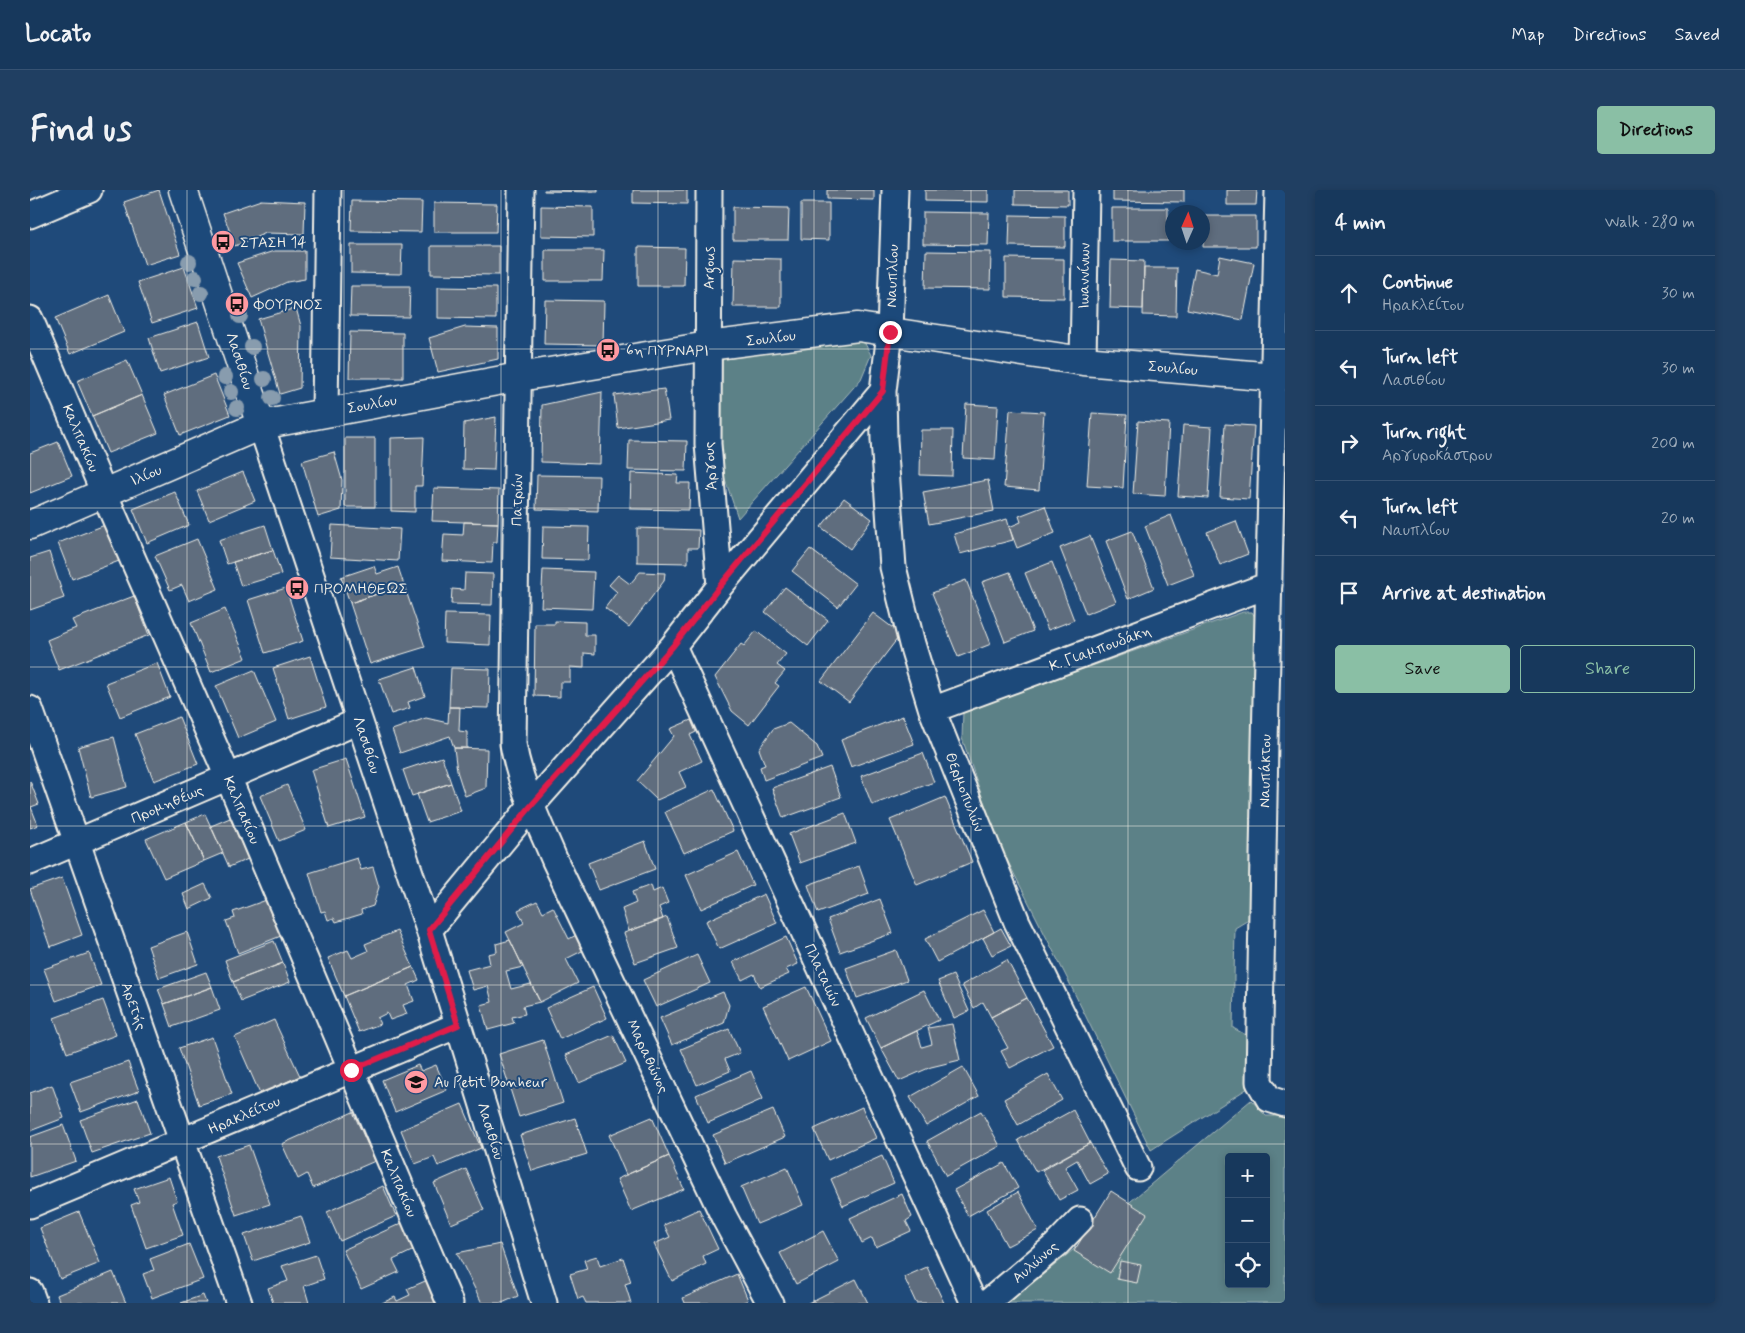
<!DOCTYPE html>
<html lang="en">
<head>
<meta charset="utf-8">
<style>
	:root { --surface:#17385c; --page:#203f62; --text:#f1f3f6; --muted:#9eacbb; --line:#365272; --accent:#8abfa5 }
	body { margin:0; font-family:Mynerve,sans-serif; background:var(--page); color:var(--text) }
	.controls { position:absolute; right:15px; bottom:15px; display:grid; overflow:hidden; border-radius:5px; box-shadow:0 2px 8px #0003 }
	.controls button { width:45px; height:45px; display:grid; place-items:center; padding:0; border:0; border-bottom:1px solid var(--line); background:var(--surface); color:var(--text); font:25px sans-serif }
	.compass { position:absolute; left:1135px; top:15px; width:45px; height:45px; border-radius:50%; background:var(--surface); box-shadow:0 2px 8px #0003; rotate:3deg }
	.stop { position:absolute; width:15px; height:15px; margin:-11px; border:4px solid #e11d48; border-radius:50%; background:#fff }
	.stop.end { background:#e11d48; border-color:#fff; box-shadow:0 1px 5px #0008 }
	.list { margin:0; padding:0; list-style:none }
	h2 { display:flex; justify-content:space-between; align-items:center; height:65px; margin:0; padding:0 20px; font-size:21px }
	h2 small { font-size:16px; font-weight:400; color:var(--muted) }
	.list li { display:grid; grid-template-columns:32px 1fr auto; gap:15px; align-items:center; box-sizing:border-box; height:75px; padding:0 20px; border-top:1px solid var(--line) }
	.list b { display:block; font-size:19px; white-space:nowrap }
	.list p { margin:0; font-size:16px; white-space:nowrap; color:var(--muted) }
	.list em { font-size:16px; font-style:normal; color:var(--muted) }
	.actions { display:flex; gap:10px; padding:15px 20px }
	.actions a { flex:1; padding:11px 0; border:1px solid var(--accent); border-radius:5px; text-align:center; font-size:18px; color:var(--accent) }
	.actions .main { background:var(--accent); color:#111 }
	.icon { flex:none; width:28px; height:28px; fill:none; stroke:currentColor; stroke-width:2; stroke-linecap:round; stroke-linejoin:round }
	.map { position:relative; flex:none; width:1255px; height:1113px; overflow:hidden; border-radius:5px }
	header { display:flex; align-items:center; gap:30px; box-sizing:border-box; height:70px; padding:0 25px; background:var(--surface); border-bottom:1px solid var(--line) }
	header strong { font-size:24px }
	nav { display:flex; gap:28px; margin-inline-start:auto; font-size:18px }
	.intro { display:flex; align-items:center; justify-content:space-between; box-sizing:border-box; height:120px; padding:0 30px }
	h1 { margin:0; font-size:35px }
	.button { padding:12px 22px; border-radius:5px; background:var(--accent); color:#111; font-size:18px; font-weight:700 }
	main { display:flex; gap:30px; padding:0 30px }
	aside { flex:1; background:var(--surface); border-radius:5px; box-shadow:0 2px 8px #0003 }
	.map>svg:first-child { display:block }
	.green { fill:#5c8187; stroke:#a8b9b8; fill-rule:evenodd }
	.building { fill:#5e6d7e; stroke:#f4f1e8 }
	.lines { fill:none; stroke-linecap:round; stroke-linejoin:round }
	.minor-casing { stroke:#f4f1e8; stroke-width:29 }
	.tertiary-casing { stroke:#f4f1e8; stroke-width:31 }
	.minor { stroke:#1f4a7a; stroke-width:25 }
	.tertiary { stroke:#1f4a7a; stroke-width:28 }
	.tree { fill:#889cae }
	.route { stroke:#e11d48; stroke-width:6 }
	.grid { fill:none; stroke:#f4f1e8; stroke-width:1; stroke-opacity:0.55 }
	.labels { text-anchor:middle; stroke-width:4; stroke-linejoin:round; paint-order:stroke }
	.poi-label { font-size:15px; fill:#f4f1e8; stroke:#1f4a7a; text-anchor:start }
	.street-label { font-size:15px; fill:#f4f1e8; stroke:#1f4a7a }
</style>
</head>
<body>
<header>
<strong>Locato</strong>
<nav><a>Map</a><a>Directions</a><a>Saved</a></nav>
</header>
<div class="intro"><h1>Find us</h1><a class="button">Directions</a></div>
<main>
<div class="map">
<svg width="1255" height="1113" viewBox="0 0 1255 1113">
	<rect width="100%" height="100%" fill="#1f4a7a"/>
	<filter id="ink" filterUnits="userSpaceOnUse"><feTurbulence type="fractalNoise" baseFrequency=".02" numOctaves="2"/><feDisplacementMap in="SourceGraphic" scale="10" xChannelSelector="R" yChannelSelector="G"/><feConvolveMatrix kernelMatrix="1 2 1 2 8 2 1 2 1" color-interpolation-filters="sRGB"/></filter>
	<g filter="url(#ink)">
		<path class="green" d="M832,148l9,17 -10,24 -123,139 -25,-75v-82z
			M1213,422h9l6,10 -8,297 -15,9 -2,100 17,9 -2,51 -97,62 -82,-168 -69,-136 -21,-58 -17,-50 1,-26z
			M1221,910l15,16h19v187h-278l48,-38zM1199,967h37v127h-37z"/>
		<path class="building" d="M129,0l21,64 -35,11 -21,-63z
			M514,0h54v2l-54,-1z
			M603,0h54v14l-54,-1z
			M797,0h47v10l-47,-1z
			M895,0h63v12l-63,-1z
			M985,0h53v15l-53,-1z
			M1083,0h71v12l-71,-1z
			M1197,0h30l-1,15h-29z
			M231,10l44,2 -1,32 -38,-1 -31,13 -12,-33z
			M322,11l70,1 -1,30 -70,-1z
			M404,13l63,1 -1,28h-62z
			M771,13h28v37l-28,-1z
			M511,16l52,1v30l-52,-1z
			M703,17l56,1 -1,32h-55z
			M1082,18h56v33h-56z
			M893,22l66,1 -1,32 -65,-1z
			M980,25l55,1v31l-56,-1z
			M1174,26h52v31h-53z
			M321,55h51l-1,29 -50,-1z
			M401,56h68v29l-68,-1z
			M608,57l47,1 -1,38h-46z
			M515,60h59l-1,31h-58z
			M244,61h31v28l-18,3 -35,16 -15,-35z
			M896,61l65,1 -1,37 -65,-1z
			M1190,66l34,7 -11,57 -56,-11 8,-40 22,5z
			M704,68l47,1v48h-48z
			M976,68l58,1v39l-58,-1z
			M1081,70l33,1 -1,48 -33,-1z
			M154,77l14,41 -46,15 -14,-41z
			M1114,78h33l-1,48 -33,-1z
			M321,96h59l-1,31 -59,-1z
			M408,97l58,1v31l-58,-1z
			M79,105l15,37 -54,22 -15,-36z
			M515,110l59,1 -1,44 -59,-1z
			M266,118l5,18 -1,62 -20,6 -22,-75z
			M168,132l11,35 -49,16 -11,-35z
			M435,137l33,1v31l-60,13 -9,-34z
			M320,142l53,1v45h-54z
			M97,170l15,35 -50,21 -15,-35z
			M184,185l16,40 -50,20 -16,-40z
			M634,199l5,31 -51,8 -4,-33z
			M572,202l-2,72 -59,-2 1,-57z
			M112,205l16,38 -50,20 -16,-37z
			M936,214l32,2 -3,54 -32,-2z
			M980,220l34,2 -5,78 -35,-3z
			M1062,223l35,2 -4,73 -36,-2z
			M466,227l-2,53 -31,-1 1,-46z
			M1108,231l31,2 -4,73 -32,-2z
			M1195,234l29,2 -5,73 -29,-2z
			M1153,235l29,2 -4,71 -30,-2z
			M891,240h32l-1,46 -32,-1z
			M394,247l-2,49h-7v26l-24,-1v-73z
			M315,248h30v69h-30z
			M599,250l58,1 -1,30 -58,-1z
			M28,252l14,34 -42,17v-40z
			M304,262l8,28 -1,30 -23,7 -16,-56z
			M213,282l12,29 -46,19 -12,-29z
			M601,283l47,2 -1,8h13l-1,27 -59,-1z
			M507,285l62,1 -1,35 -62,-2z
			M958,290l6,31 -65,13 -6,-32z
			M404,298l65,2 -1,33 -66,-2z
			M145,302l14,33 -42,18 -14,-34z
			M814,308l28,21 -22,30 -29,-22z
			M1015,316l10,27 -38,15 -8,-21 12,-5 -2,-6z
			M1141,325l23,60 -26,10 -23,-59z
			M977,329l6,21 -53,14 -6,-20z
			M1206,331l12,33 -28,11 -13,-33z
			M434,332l34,1 -1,19h-4l-1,21 -50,-2 2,-27 19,1z
			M75,335l14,36 -47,18 -14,-36z
			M235,335l8,25 -46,14 -8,-24z
			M302,335l68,4 -2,32 -68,-4z
			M513,336l46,1 -1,33 -46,-1z
			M607,338l62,2 -1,18h-10v15l-51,-1z
			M1102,341l22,57 -26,11 -22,-58z
			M1060,346l26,66 -30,12 -26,-66z
			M167,349l21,50 -29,12 -7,-16 -12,5 -15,-34z
			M780,359l46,35 -18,23 -46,-36z
			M243,360l8,24 -40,12 -8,-24z
			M19,362l15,46 -34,12v-52z
			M1022,372l22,58 -26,10 -23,-57z
			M344,376l3,8 21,-7 6,18 -54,18 -9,-26z
			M513,380l51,2 -2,37 -51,-2z
			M610,382l25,1 -1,8 -35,46 -24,-19 12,-16 -8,-7 9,-10 12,9z
			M980,382l23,59 -28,11 -23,-60z
			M435,383l28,1 -1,31 -41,-1 1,-15 12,1z
			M936,390l25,64 -33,13 -26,-64z
			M374,395l21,62 -55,17 -20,-61z
			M755,397l43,33 -20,26 -43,-34z
			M256,398l17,53 -38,12 -17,-53z
			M104,406l15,39 -90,35 -12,-30 29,-12 -4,-8z
			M195,419l21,49 -35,14 -20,-49z
			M843,423l28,21 -52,68 -28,-21z
			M415,424l46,1 -1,30 -46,-2z
			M525,431l30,1v13h10v19l-11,-1v15l-14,-1v15h-10v15l-26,-1 1,-72h20z
			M726,441l30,23 -9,11 8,6 -10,12 4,3 -30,39 -17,-14 -17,-34 26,-33 3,2z
			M280,466l16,51 -37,12 -16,-51z
			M127,473l13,34 -50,20 -14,-34z
			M386,477l9,29 -17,6 2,6 -19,6 -12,-35z
			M421,478l39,1 -1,39 -40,-1z
			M224,480l22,52 -38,16 -22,-52z
			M419,517h11l-1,24 8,1v16h-13l-4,-12 -50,17 -8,-23 34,-12 22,5z
			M873,526l11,28 -63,23 -10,-27z
			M149,527l19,47 -44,17 -19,-47z
			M661,530l5,12 -6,3 12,26 -23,11 7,15 -29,13 -20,-19 37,-45 -4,-7z
			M759,533l28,23 5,12 -58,22 -4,-13 5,-2 -6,-16 14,-20z
			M84,547l13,50 -36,10 -13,-50z
			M424,558l33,1 -1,39 -21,8 -8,-25z
			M893,563l11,29 -62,23 -11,-29z
			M412,567l9,26 -39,13 -9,-26z
			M316,569l19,58 -36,11 -18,-58z
			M800,577l11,30 -58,21 -11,-30z
			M0,591l9,23 -8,3 7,18 -8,3z
			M421,593l10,28 -34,11 -10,-28z
			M257,595l19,45 -27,11 -19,-45z
			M684,599l19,42 -49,22 -19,-41z
			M915,607l27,65 -55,23 -27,-65z
			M815,623l11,30 -56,20 -11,-29z
			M175,624l18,39 -19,8 -18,-39z
			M200,628l18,41 -19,8 -18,-41z
			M156,632l18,39 -40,17 -18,-39z
			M615,651l10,28 -56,21 -11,-27z
			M708,662l15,33 -52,24 -15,-34z
			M327,668l4,12 12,-3 6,20 -6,19 -12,4 1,4 -26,8 -2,-4 -6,2 -3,-9 -4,1 -12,-39z
			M829,676l10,28 -51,19 -10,-28z
			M32,688l20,57 -32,12 -20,-58z
			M175,694l7,14 -23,11 -6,-15z
			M621,695l2,7 9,-4 6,15 -9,4 4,12 -34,12 -7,-22 14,-6 -4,-11z
			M734,704l13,29 -58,26 -13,-28z
			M242,708l14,36 -48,19 -12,-32 9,-3 -2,-6z
			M850,709l13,34 -53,19 -12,-33z
			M507,711l6,11 10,-5 16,32 9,-5 8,15 -20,10 12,24 -38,19 -34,-70 18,-9 -6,-13z
			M953,720l11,22 -57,30 -12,-23z
			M637,727l11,31 -43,15 -11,-30z
			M971,738l10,18 -19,9 -9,-17z
			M367,741l16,36 -69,29 -16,-38 20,-8 4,8 16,-7 -3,-7z
			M157,742l11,32 -39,14 -11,-32z
			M756,747l12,27 -12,5 3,5 -29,13 -6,-13 -12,6 -9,-18z
			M480,750l13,27 -17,4 5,18 20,-5 9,18 -17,4 2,8 -13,3 2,6 -26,7 -7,-25 11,-3 -4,-16 -15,4 -6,-20 23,-6 -2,-10 9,-2 -1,-8z
			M244,751l9,22 -50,19 -8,-22z
			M866,760l11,30 -50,18 -11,-30z
			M59,763l12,32 -45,16 -12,-32z
			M667,765l13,28 -54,24 -13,-27z
			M977,770l20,38 -36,19 -8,-15 -9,6 -12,-23z
			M253,773l7,19 -49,19 -8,-19z
			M383,777l6,13 -11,5 6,16 -11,4 4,9 -17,6 -3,-7 -10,5 3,6 -21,8 -15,-36z
			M176,782l6,15 -48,17 -6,-15z
			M923,785l16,36 -15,7 -16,-37z
			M182,797l8,23 -48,17 -8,-23z
			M563,797l14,31 -47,21 -14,-31z
			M776,797l25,54 -43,20 -25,-55z
			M894,800l15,30 -58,28 -15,-30z
			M693,802l6,13 -5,18 -52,22 -12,-27z
			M997,808l26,48 -43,22 -9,-17 7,-3 -17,-31z
			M73,810l13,35 -49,18 -13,-35z
			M244,830l26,56 -40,18 -25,-57z
			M922,834l8,36 -29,7 -32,14 -18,-33 36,-17 5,16 10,-3 -4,-16z
			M699,839l11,24 -15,6 5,12 -33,14 -16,-36z
			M583,845l13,28 -47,20 -13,-28z
			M182,847l20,57 -33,11 -20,-57z
			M513,850l20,63 -44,14 -20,-63z
			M98,872l11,29 -58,21 -11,-30z
			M388,875l3,6 15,-6 11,25 -52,22 -13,-32z
			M933,877l16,29 -53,30 -16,-29z
			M721,881l12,28 -55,24 -12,-28z
			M1018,884l14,26 -44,25 -14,-26z
			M22,895l12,33 -34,13v-38z
			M108,909l12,34 -58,20 -12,-33z
			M432,914l19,44 -43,18 -4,-9 -19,7 -14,-34z
			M832,917l14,31 -48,22 -14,-31z
			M743,920l12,27 -60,26 -12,-28z
			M1043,920l17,33 -54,29 -18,-32z
			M951,921l19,35 -54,30 -19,-35z
			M323,922l22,49 -62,27 -6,-14 -9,5 -16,-35z
			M622,927l17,39 -43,19 -17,-40z
			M545,928l12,36 -55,17 -12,-36z
			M33,935l13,36 -46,16v-40z
			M1060,953l18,31 -18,10 -13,-24 -12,7 13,23 -19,10 -17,-30z
			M219,955l21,59 -34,11 -20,-59z
			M639,966l15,33 -53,22 -14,-32z
			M852,966l12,27 -51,23 -12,-27z
			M974,973l14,25 -50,28 -14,-26z
			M757,977l16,38 -46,19 -16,-37z
			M436,979l18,41 -33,14 -17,-41z
			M139,987l8,24 -5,2 11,32 -37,13 -15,-43 8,-3 -5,-13z
			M353,996l13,30 -56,25 -13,-29z
			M1081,1001l36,23 -37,59 -36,-22z
			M988,1002l20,38 -31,16 -20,-36z
			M872,1004l10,23 -6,4 5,10 -35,16 -4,-9 -10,5 -12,-25z
			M669,1019l19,40 -15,7 3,8 -34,17 -18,-37 16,-7 -6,-12z
			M49,1022l21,51 -40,16 -20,-51z
			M271,1026l9,26 -57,19 -9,-26z
			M372,1033l12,27 -21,10 6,12 -38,17 -18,-39z
			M793,1041l16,31 -43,22 -16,-31z
			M159,1054l14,35 -51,19 -9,-24 11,-4 -4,-11z
			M470,1054l18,52 -16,7h-20l-25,-50z
			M286,1065l8,24 -20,7 5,17h-36l-5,-15 20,-7 -6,-15z
			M567,1066l3,10 23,-8 8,24 -6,2 6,19h-45l-3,-6 -5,2 -8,-25 17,-5 -3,-9z
			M1090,1071l21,4 -4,18 -20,-4z
			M897,1077l17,36h-28l-12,-26z
			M83,1082l13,31h-66l-3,-8z
			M707,1084l11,26 -6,3h-57l-2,-5z
			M402,1088l10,25h-60l13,-6 2,4 13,-6 -3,-6z
			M826,1089l12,24h-60z
			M173,1105l3,8h-25z"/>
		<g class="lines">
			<g class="minor-casing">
				<path id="minor" d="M491,0l-8,554c7,41 26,79 42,117l169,356 46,86
					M679,0l-1,254 12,142
					M865,0l-5,142 -7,59 1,49 9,127 19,77 20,66 85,212 121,246
					M1248,0l-13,553 -6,339 10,17 16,5
					M0,25l59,-25
					M0,129l74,174 124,284 222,526
					M1053,171l3,-171
					M295,222l3,-222
					M231,235l168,505 115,373
					M643,456l301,657
					M0,519l209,594
					M902,520l337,-125
					M0,672l329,-141
					M399,740l102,-124 142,-160 47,-60 163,-195
					M0,1015l428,-180
					M0,1102l4,11
					M957,1113l69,-58 24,-25"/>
			</g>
			<g class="tertiary-casing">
				<path id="tertiary" d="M153,0l78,235
					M0,335l231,-100 258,-48 189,-31 150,-19 225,34 192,16 10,-2"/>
			</g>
			<use href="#minor" class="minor"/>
			<use href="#tertiary" class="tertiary"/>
		</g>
		<g class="tree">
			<circle cx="159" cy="72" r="8"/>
			<circle cx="165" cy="88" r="8"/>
			<circle cx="171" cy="103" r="8"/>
			<circle cx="210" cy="126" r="8"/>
			<circle cx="222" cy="157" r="8"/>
			<circle cx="195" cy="187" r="8"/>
			<circle cx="234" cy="189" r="8"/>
			<circle cx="201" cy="202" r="8"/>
			<circle cx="242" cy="208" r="8"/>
			<circle cx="207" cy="218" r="8"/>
		</g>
	</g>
	<g class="lines" filter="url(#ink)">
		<path class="route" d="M321,880l107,-45 -29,-95 102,-124 142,-160 47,-60 163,-195 7,-59"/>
	</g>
	<path class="grid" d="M157,0v1113M314,0v1113M471,0v1113M628,0v1113M784,0v1113M941,0v1113M1098,0v1113M0,159h1255M0,318h1255M0,477h1255M0,636h1255M0,795h1255M0,954h1255"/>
	<defs>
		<g id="bus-disc" transform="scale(1.25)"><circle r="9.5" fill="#ff9aa2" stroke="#1f4a7a"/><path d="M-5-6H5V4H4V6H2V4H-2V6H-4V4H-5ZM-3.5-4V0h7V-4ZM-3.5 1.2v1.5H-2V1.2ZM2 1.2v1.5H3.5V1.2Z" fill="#111"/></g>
		<g id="school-disc" transform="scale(1.25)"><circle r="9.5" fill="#ff9aa2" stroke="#1f4a7a"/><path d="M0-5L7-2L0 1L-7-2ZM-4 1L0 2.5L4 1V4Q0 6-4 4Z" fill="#111"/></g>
	</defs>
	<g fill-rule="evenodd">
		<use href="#bus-disc" x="193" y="52"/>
		<use href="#bus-disc" x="207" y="114"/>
		<use href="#bus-disc" x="578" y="160"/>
		<use href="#bus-disc" x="267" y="398"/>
		<use href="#school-disc" x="386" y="892"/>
	</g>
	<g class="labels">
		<g class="poi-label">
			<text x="210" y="57">ΣΤΑΣΗ 14</text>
			<text x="224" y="119">ΦΟΥΡΝΟΣ</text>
			<text x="596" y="165">6η ΠΥΡΝΑΡΙ</text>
			<text x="284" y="403">ΠΡΟΜΗΘΕΩΣ</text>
			<text x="404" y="897">Au Petit Bonheur</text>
		</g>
		<g class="street-label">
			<text transform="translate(679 78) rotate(-89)" y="5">Argous</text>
			<text transform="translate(862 86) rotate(-88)" y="5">Ναυπλίου</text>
			<text transform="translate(1054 86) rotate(-89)" y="5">Ιωαννίνων</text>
			<text transform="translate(741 148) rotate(-7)" y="5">Σουλίου</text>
			<text transform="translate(210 171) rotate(72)" y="5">Λασιθίου</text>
			<text transform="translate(1143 178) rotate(5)" y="5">Σουλίου</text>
			<text transform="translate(342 214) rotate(-10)" y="5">Σουλίου</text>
			<text transform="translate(51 248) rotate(67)" y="5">Καλπακίου</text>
			<text transform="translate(680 276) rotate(-94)" y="5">Άργους</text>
			<text transform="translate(116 285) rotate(-23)" y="5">Ιλίου</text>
			<text transform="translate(487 310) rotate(-89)" y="5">Πατρών</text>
			<text transform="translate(1070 458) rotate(-20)" y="5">Κ. Γιαμπουδάκη</text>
			<text transform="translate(337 555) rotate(72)" y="5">Λασιθίου</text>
			<text transform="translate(1235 581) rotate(-89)" y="5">Ναυπάκτου</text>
			<text transform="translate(935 602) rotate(69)" y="5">Θερμοπυλών</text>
			<text transform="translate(137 614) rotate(-23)" y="5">Προμηθέως</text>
			<text transform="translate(212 620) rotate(67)" y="5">Καλπακίου</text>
			<text transform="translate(793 785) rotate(65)" y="5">Πλαταιών</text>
			<text transform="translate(104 816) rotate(71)" y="5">Αρετής</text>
			<text transform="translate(618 866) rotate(65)" y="5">Μαραθώνος</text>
			<text transform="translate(214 925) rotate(-23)" y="5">Ηρακλείτου</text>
			<text transform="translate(461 941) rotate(73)" y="5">Λασιθίου</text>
			<text transform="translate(369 993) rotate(67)" y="5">Καλπακίου</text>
			<text transform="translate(1005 1072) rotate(-41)" y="5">Αυλώνος</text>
		</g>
	</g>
</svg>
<div class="controls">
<button>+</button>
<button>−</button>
<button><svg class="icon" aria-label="locate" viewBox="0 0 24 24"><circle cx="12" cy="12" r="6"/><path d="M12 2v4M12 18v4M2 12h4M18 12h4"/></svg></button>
</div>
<svg class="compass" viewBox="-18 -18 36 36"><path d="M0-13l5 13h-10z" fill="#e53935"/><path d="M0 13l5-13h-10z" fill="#9eacbb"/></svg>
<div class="stop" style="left:321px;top:880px"></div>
<div class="stop end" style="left:860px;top:142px"></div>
</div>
<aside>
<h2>4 min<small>Walk · 280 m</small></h2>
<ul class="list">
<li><svg class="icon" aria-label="ahead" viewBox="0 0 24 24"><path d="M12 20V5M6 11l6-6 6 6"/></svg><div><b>Continue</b><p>Ηρακλείτου</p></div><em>30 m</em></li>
<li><svg class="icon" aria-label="left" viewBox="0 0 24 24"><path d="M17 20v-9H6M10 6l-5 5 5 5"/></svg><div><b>Turn left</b><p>Λασιθίου</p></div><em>30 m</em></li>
<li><svg class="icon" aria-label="right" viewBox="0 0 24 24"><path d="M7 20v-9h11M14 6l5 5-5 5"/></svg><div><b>Turn right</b><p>Αργυροκάστρου</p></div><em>200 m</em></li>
<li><svg class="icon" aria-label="left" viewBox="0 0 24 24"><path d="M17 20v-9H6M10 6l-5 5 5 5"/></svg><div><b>Turn left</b><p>Ναυπλίου</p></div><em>20 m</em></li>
<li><svg class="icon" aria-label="arrive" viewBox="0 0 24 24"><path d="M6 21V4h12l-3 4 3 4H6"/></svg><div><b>Arrive at destination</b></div></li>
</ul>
<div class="actions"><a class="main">Save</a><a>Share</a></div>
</aside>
</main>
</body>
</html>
